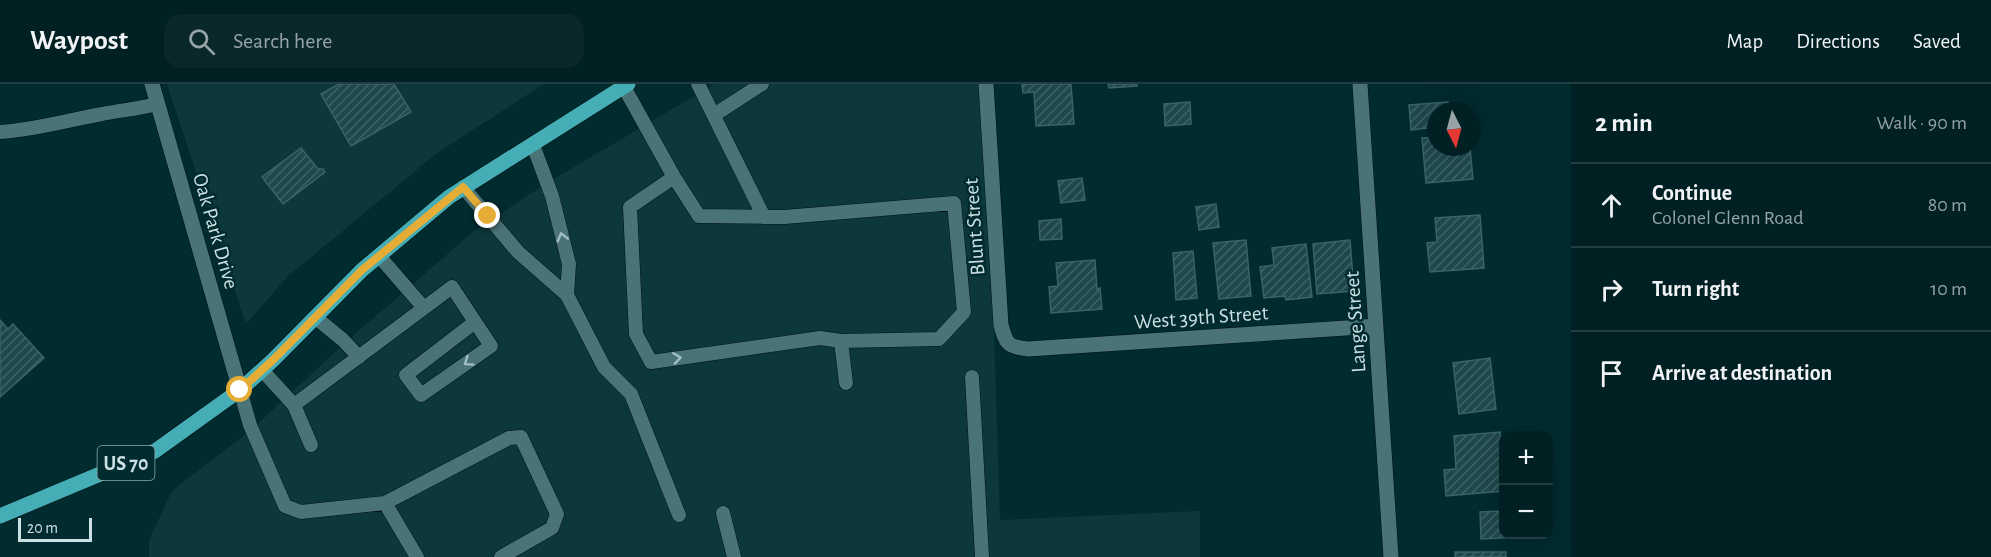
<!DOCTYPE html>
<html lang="en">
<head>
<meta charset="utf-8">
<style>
	:root { --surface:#002023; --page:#0a282b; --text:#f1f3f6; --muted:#95a3a6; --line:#223e41 }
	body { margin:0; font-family:"Alegreya Sans",sans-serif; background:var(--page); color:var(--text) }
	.controls { position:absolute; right:18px; bottom:18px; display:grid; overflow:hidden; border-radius:12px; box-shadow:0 6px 24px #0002 }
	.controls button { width:54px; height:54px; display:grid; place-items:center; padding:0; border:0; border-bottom:2px solid var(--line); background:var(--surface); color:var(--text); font:30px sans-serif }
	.compass { position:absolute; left:1427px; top:18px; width:54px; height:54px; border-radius:50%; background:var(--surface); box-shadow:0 6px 24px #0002; rotate:174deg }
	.scale { position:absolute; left:18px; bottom:15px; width:74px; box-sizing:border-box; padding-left:6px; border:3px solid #cbe0e2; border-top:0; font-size:16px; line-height:21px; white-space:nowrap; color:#cbe0e2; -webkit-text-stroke:4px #002b2f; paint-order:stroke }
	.stop { position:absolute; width:18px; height:18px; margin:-14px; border:4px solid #e6ad36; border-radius:50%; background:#fff }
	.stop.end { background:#e6ad36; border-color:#fff; box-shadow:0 2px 6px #0008 }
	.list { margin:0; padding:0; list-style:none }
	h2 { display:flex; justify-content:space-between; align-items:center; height:78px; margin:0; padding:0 24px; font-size:26px }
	h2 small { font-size:20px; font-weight:400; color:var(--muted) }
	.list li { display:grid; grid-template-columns:39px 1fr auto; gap:18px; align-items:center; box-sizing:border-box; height:84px; padding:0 24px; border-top:2px solid var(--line) }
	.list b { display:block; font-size:22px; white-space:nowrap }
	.list p { margin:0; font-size:20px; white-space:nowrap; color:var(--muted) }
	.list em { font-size:20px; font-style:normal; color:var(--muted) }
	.icon { flex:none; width:33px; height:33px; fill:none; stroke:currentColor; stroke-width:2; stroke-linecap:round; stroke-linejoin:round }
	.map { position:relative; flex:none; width:1571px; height:473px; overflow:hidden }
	header { display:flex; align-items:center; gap:36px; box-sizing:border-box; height:84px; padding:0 30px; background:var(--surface); border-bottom:2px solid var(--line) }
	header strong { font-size:28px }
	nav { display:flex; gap:33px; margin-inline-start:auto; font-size:21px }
	.search { width:420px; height:54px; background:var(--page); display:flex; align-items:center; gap:15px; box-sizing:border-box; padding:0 21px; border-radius:18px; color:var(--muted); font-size:22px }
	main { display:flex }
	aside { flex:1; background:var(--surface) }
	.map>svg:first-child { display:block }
	.built { fill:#0d383b }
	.building { fill:url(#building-hatch); stroke:#3a6366; stroke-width:1.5 }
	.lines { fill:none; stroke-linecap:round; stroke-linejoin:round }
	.service-casing { stroke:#001213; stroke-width:15 }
	.minor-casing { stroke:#001213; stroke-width:16 }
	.primary-casing { stroke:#001213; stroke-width:16 }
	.service { stroke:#4a7377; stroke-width:14 }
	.minor { stroke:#4a7377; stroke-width:15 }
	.primary { stroke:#45adb5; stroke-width:15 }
	.oneway { stroke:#a4bfc2 }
	.route { stroke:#e6ad36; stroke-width:8 }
	.labels { text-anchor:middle; stroke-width:5; stroke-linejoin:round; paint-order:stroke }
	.shield { fill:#002b2f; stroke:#8eaaac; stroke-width:1.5 }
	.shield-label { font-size:20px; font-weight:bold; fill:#cbe0e2 }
	.street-label { font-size:21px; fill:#cbe0e2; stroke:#002b2f }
</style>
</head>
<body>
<header>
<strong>Waypost</strong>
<div class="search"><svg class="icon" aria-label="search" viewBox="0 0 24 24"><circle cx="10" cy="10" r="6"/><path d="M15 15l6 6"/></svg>Search here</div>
<nav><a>Map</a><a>Directions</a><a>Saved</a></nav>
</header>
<main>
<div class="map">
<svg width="1571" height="473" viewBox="0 0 1571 473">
	<defs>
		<pattern id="building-hatch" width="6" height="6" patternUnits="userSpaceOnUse" patternTransform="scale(1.5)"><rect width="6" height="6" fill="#1f484c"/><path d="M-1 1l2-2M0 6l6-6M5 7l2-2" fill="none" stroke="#3e6266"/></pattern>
	</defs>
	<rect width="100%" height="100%" fill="#002b2f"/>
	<path class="built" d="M167,0h377l-107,69 -150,124 -41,47z
		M715,0h271l14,436 200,-9v46h-1051v-17l23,-49 80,-62 95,-88 126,-109 74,-49z"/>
	<path class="building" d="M339,0h55l17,28 -60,34 -30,-52z
		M1022,0h49l3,40 -38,2 -2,-34 -11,1z
		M1108,0h29v2l-28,2z
		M1190,18l1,22 -26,2 -1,-22z
		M1448,18l1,9h-13v16l-25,3 -2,-25z
		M1436,53v10h34l3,32 -47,4 -4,-45z
		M301,64l17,21h5l2,3 -42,32 -21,-27z
		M1082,94l3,22 -24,3 -3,-22z
		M1216,120l3,23 -20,3 -3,-23z
		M1480,131l4,53 -54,4 -3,-29 10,-1 -2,-24z
		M1061,135l1,20 -22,1 -1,-19z
		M1246,156l5,56 -32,3 -6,-56z
		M1350,156l4,51 -37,3 -4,-50z
		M1306,160l6,53 -26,3 -1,-4 -21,2 -4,-31 14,-2 -2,-17z
		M1193,167l4,47 -21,2 -3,-47z
		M1095,176l2,29 3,-1 2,21 -51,4 -2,-26 9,-1 -2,-23z
		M0,236l8,9 5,-5 31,34 -44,39z
		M1490,274l6,51 -37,5 -6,-51z
		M1500,348l4,36v23l-58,5 -2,-26 12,-1 -2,-33z
		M1504,427v23h38l1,2 -62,3 -1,-27z
		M1455,468h51v5h-51z"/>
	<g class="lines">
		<g class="service-casing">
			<path id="service" d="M698,0l66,133
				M624,3l50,90 -44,30 6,127 15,28 169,-24 21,3 98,-2 25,-27 -10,-109 -170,14 -85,-1 -25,-39
				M714,31l48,-31
				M0,48c35,-2 68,-12 102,-18 19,-4 37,-5 55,-10
				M533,61l19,51 17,68 -2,31
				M463,103l55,65 49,43 37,72 27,27 48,121
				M424,224l28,-21 39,59 -70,49 -15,-20 69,-53
				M315,233l28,23 16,17
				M841,257l5,42
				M262,286l32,35
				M972,293l10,180
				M240,306l10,35 35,81 16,6 84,-9 124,-65 12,-1 36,77 -5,14 -51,29
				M311,361l-17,-40 130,-97 -45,-52
				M385,419l32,54
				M723,429l11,44"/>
		</g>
		<g class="minor-casing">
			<path id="minor" d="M152,0l88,306
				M986,0l15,241c5,19 7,22 27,24l348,-23
				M1360,0l31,473"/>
		</g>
		<g class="primary-casing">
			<path id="primary" d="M0,432l155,-65 85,-61 33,-30 89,-90 87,-73 179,-113"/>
		</g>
		<use href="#service" class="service"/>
		<use href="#minor" class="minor"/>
		<use href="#primary" class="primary"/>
	</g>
	<defs><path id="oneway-chevron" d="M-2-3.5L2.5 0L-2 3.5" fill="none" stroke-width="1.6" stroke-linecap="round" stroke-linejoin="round" transform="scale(1.5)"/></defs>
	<g class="oneway">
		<use href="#oneway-chevron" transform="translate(562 153) rotate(-104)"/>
		<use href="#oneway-chevron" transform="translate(677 274) rotate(-8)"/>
		<use href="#oneway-chevron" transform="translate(468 278) rotate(145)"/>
	</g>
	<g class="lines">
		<path class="route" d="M240,306l33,-30 89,-90 101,-83 25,29"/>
	</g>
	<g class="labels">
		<rect class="shield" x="97.5" y="362" width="57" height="34" rx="4.5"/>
		<g class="shield-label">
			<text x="126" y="386">US 70</text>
		</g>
		<g class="street-label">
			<text transform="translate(974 143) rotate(-94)" y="7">Blunt Street</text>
			<text transform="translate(216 147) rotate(74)" y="7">Oak Park Drive</text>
			<text transform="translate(1201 233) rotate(-4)" y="7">West 39th Street</text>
			<text transform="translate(1355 238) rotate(-94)" y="7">Lange Street</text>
		</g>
	</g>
</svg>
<div class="controls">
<button>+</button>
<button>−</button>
</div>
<svg class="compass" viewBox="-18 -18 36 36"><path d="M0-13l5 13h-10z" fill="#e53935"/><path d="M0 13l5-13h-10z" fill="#95a3a6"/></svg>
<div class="scale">20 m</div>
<div class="stop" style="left:240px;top:306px"></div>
<div class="stop end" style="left:488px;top:132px"></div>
</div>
<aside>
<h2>2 min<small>Walk · 90 m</small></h2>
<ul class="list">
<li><svg class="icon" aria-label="ahead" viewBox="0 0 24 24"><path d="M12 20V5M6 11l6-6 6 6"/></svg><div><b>Continue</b><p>Colonel Glenn Road</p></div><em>80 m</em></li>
<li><svg class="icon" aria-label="right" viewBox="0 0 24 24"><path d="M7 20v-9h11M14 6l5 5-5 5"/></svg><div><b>Turn right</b></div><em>10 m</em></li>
<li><svg class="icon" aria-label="arrive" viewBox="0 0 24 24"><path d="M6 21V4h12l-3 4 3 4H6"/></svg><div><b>Arrive at destination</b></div></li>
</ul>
</aside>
</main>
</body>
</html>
